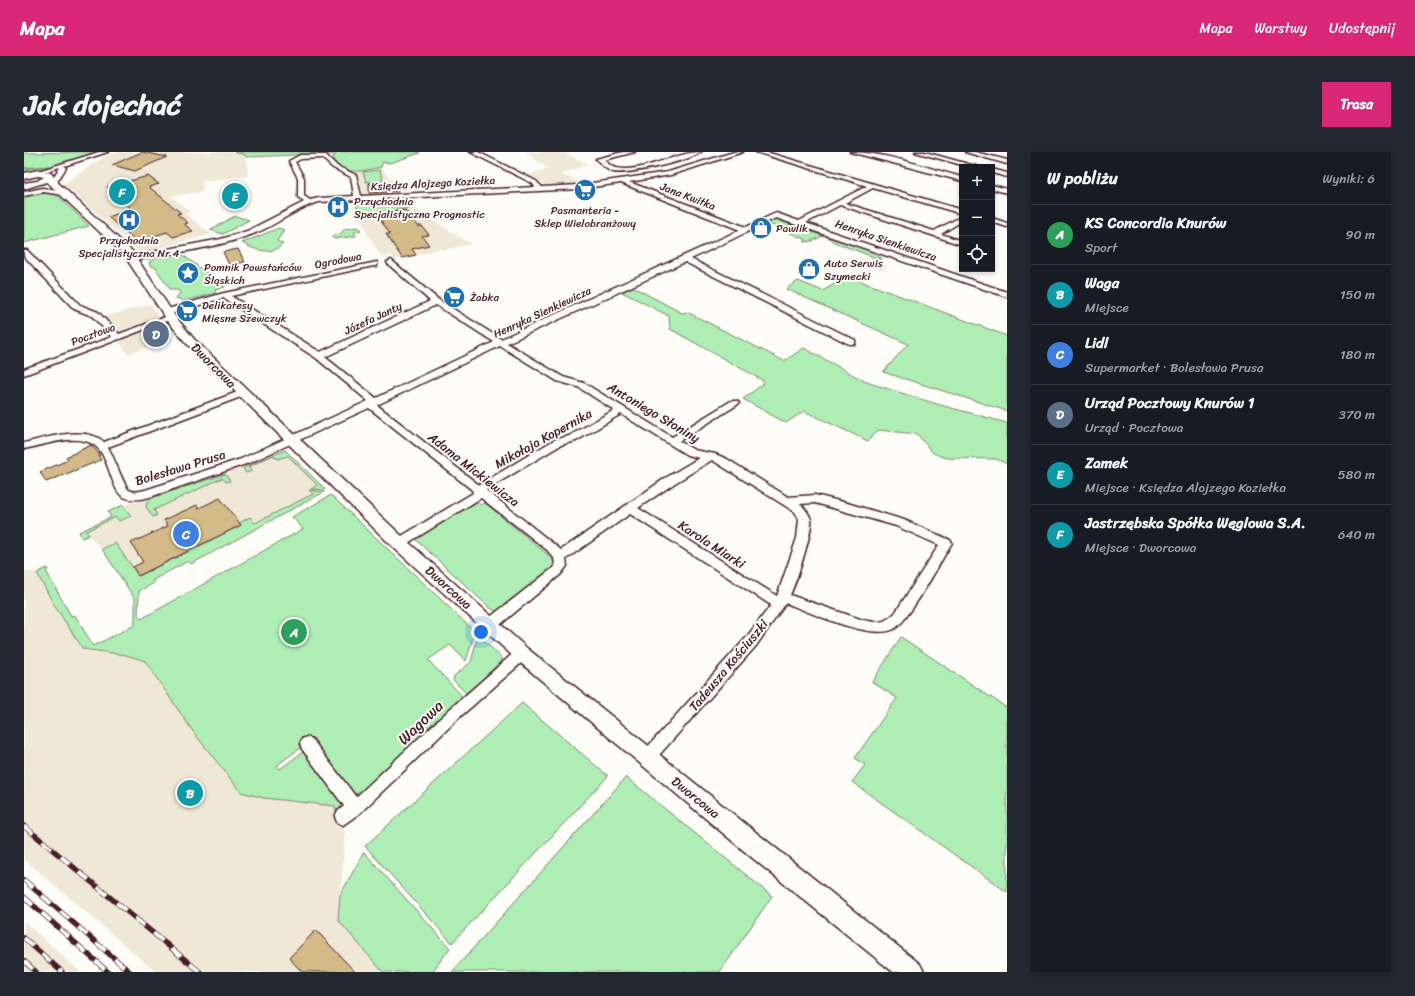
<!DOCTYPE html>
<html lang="pl">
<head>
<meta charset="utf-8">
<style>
	:root { --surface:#171b24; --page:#242831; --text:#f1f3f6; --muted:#9ea1a6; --line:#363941; --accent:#db2777 }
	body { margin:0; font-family:Sriracha,sans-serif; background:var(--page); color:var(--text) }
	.controls { position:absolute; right:12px; top:12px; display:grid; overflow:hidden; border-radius:0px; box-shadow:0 2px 6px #0003 }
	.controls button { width:36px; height:36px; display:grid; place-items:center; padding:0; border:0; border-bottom:1px solid var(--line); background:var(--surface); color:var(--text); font:20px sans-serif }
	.you { position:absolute; left:457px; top:480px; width:14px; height:14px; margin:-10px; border:3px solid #fff; border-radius:50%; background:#1a73e8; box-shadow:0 0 0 6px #1a73e833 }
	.badge { display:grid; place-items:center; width:26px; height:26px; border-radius:50%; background:var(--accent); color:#fff; font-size:13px; font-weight:700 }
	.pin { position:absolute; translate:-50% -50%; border:2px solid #fff; box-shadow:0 1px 4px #0006 }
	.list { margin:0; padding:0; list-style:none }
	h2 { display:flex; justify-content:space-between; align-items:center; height:52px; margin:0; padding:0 16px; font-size:17px }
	h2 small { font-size:13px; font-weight:400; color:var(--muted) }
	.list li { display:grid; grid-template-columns:26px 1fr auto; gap:12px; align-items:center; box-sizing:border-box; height:60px; padding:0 16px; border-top:1px solid var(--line) }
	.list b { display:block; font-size:15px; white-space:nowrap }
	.list p { margin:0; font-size:13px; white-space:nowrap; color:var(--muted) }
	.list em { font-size:13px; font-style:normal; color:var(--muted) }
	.icon { flex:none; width:22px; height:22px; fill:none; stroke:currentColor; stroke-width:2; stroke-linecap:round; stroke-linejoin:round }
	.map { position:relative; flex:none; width:983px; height:820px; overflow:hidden; border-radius:0px }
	header { display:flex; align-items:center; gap:24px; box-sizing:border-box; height:56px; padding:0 20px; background:var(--accent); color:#fff }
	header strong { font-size:19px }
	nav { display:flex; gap:22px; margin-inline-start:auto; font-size:14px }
	.intro { display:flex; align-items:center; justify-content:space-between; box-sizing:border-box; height:96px; padding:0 24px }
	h1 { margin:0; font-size:28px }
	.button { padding:10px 18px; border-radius:0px; background:var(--accent); color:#fff; font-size:14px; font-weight:700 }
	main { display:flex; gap:24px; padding:0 24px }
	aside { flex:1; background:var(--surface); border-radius:0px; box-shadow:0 2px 6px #0003 }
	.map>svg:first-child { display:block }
	.built { fill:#f0e8d6 }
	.green { fill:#aeedb4; stroke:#7c8670 }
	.building { fill:#d2ba89; stroke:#4a1f2b }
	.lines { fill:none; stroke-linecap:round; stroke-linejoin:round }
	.minor-casing { stroke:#4a1f2b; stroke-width:3 }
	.major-casing { stroke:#4a1f2b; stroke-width:3 }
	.minor { fill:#fdfcf7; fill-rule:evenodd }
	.major { fill:#fdfcf7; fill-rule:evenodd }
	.rail-casing { stroke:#4a1f2b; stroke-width:5.5 }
	.rail { stroke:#fdfcf7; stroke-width:4; stroke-dasharray:12; stroke-linecap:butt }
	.labels { text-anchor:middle; stroke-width:4; stroke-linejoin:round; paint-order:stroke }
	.far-street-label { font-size:11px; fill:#4a1f2b; stroke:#fdfcf7 }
	.far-poi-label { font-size:11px; fill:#4a1f2b; stroke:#fdfcf7; text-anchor:start }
	.street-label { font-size:13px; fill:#4a1f2b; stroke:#fdfcf7 }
	.near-street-label { font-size:16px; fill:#4a1f2b; stroke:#fdfcf7 }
</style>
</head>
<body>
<header>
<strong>Mapa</strong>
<nav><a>Mapa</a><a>Warstwy</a><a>Udostępnij</a></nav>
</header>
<div class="intro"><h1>Jak dojechać</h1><a class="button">Trasa</a></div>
<main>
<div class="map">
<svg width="983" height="820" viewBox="0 0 983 820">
	<rect width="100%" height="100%" fill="#fdfcf7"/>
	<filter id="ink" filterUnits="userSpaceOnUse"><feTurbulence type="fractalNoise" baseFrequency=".025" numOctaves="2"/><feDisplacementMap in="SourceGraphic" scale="8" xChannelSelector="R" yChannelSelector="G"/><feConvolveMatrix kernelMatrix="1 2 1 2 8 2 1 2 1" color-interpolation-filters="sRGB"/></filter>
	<g filter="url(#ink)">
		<path class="built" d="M94,0h116l11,3 3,21 -45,5 -1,11 -31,4 19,16 -5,2 27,20 -71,19 -78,-69 41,-27z
			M502,0h37l16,8 8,5 -26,9 22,10 -34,2 -23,-10 22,-8 -12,-8z
			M357,15l11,14v12l-31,2 -5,-23z
			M376,46l29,20 42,26 -27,6 -4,-1 -45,11 -4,-5 -9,2 -15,-23 -12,-30 3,-4z
			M127,152l7,12 -4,4 -37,13 -15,-16z
			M134,174l15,13 -45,15 -10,-13z
			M260,298h2l39,39 -196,100 -27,-40 -13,-13 -7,2 -3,-6 32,-15 -3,-5 15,-7 31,-8 71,-23z
			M0,419l13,2 17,32 29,44 43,6 19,6 49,72 70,65 71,8 10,26 -6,88 44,52h-227l-132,-113z
			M0,769l56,51h-56z"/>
		<path class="green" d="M73,0l-46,14 4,1 -31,5v-3l25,-3 -25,2v-15z
			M210,0h184l2,1 -30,10 -7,-1 -2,5c-17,4 -40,10 -49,-9l4,-3 -18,-1 -72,3 -1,-2z
			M356,18l3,11 -17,1 -3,-10z
			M26,40l6,2 33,32 -65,17v-46z
			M361,47l1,2 14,-2 10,9 -50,8 -4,-12z
			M211,64l14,4 -26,14 -13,-4z
			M753,66l63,22 3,-2 3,4 35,12 -3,3 4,1 -1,2 -47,-18 -8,-6z
			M751,67l48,17 -11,5 -8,1 3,-2 -40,-17z
			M333,75l4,3 -7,2 2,4 -22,3 -3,-3 9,-2 5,-5z
			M255,76l5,2 -7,11 6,3c-11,12 -29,6 -41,-1z
			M155,100l46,35 -10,3 1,3 -36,9 2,-2 -6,-2 4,-5 -2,-3h-8l-15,-23 -5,-1 -1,-4 5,-2 -1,-2z
			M823,124l160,60v75l-124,-39 25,-28 -122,-55 12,-8 25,10z
			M609,135l49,26 5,-1 97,49 20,-13 62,34 71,22 70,19v41l-11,-5 -50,-1 -13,-5 -16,-19 -39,-4 -10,11 -64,-30 -18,12 -43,-24 21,-16 -2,-3 -92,-51 -1,-13 -47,-24z
			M261,298l40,39 -1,1 -13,-1 6,-4 -29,-29 -11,3 -4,-4 -25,12 4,4 -6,2 -3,-4 2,-2z
			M201,322l5,7 -4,1 -4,-4 -68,32 3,5 -4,2 -7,-10 1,-5 7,-5z
			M285,338l15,2 -133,72 -3,-3 -35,19 1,3 -15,8 -1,24 3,4 162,-90 -11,-12 39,-22 144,137 -9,29 -16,-16 -22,15 35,37 -100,94 -5,3 -9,-2 -39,-51 -33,24 3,4 23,-17 42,55 -9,4 -1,-5 -71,-8 -23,-6 -47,-59 -49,-72 -19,-6 -43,-6 -29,-44 -17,-32 10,-5 1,2 -2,1 25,45 4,-1 18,31 42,-21v-26l-33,-50 13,-6 24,33 102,-51 -2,-2 11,-6 5,6 58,-29z
			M453,350l4,3 4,-2 67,55 2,5 -3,8 -54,41 -7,-4 -75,-69z
			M99,353l8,11 -12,5 -3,-4 -30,14 3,4 -7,3 -3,-6 32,-15 -3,-5z
			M454,483l25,24 -36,35 -14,-14 1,-4 17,-14z
			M877,485l106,71v184l-155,-110 13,-17 -10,-7 42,-60 -25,-16z
			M498,551l86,73 -156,167 -87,-97z
			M602,625l146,119 -52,76h-268z
			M340,700l86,96 -18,24h-49l-45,-52 2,-25z"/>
		<path class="building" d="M118,0l25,5 -32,14 -23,-6z
			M124,24l11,8 -10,3 32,26 -4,1 11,9 -4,1 9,7 -20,6 -6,-5 -29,9 -4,-1 -26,-23 23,-8 -24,-22z
			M345,31l29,2v6l-29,2z
			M381,58l13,16h4l7,9 -7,1 7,9 -17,4 4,6 -14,3 -16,-24h4l-13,-19z
			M214,97l7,13 -16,3 -6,-13z
			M67,293l9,10h-2l3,5 -55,22 -6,-10 28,-12 -2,-3z
			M196,346l21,27 -103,51 -5,-9 10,-5 -12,-19 37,-17 -4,-6 33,-15 2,3z
			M170,630l7,9 -15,12 -7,-9z
			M292,778l39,42h-53l-13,-14z"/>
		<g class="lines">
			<g class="minor-casing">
				<path id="minor" d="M75,0h9l-44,14 2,2 -8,12v6h-4l-2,-6 8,-13 -25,8 -3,-2z
					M446,0h8l58,29 6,6 37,-2 89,-13 66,-20h9l-72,23 -42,7 117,45 30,-14 23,8 68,-35 -111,-34h10l196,58v4l-89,-26 -28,15 89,28 28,-15v5l-21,13 21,7v4l-122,-40 -34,18 201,69v5l-231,-79 -85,41 164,81v4h-6l-164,-82 -178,81 56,34 21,6 88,54 59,-36h6l2,2 -2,2 -58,36 15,9 21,4 12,5 61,38 27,-2 32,8 57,17 46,20 2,3 -2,3c-11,18 -41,75 -56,83 -22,12 -85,-17 -108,-26l-30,43 -104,117 -5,2 -5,-2 -2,-5 2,-5 104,-115 25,-33 -141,-91 -64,45 1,7 -6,8 -66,55 -5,1 -5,-1 -1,-4 1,-4 68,-53 2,-3 -1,-7 -7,-8 -66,-52 -78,48h-8l-2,-3 2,-3 78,-47 -1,-3 -103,-82 -120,55 -99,34c-11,3 -25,5 -32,-5 -7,-12 -9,-26 -16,-38 -14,-26 -55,-9 -78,-5v-6c21,-5 62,-18 80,-1l136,-51h6l2,2 -2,2 -138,52c5,8 17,41 21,43 6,3 10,1 16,0l96,-31 127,-58 -52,-43 -93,-60 -56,17 -3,-1v-4l60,-17 153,-31v4h-3l-143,30 89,56 110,-51 -42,-37 -1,-2 4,-2 48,40 62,39 239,-109 -119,-47 -42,6 -260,13c-24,6 -43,24 -66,32 -38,15 -80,18 -120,27l-4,-2 18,-6 74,-14 26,-8 57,-29 -6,-5v-19l-9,-17 11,-6h26l11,11 19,9 5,21 174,-9 -3,-4zM298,6l11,10 18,9 3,19 -35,2 -9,2 -6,-4v-18l-9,-16 6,-3zM412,153l58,37 -118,56 -51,-41zM476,194l57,35 21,6 36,23 -45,26 -15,4 -75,45 -102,-80zM597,262l66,41 12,3 -32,19 -106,73 -75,-60 75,-45 15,-4zM688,308l83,52 4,7 -2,19 -20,58 -139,-88 37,-25zM791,351l81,23 43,19 -44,68c-12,11 -16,10 -32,7l-73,-25c6,-12 23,-64 21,-76 -2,-5 -7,-12 -11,-15z
					M599,0h12l-31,8c4,3 7,7 12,8 25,6 59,-16 85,-16 -12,9 -73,23 -88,20 -7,-2 -12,-8 -17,-13z
					M826,0c36,0 77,16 112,25v4z
					M891,0h10l54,15h-10z
					M941,0h10l32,8v4z
					M968,17l15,4v4l-15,-4z
					M968,33l15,4v4l-15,-4z
					M19,36l23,5 -3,2 -20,-3 -19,4v-4z
					M968,66l15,5v4l-15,-5z
					M0,98h3l53,55 18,7 21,22 49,-18 3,-1 4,3 -151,57v-6l88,-32 -20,-21 -18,-7 -50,-53z
					M498,496l5,2 2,4 -2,4 -66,58 -101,97 -17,12 -6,-3 -2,-5 2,-5 7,-6 -42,-57 -2,-5 2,-5 5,-2 5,2 44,58 95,-89 66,-58z"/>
			</g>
			<g class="major-casing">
				<path id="major" d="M14,18l13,3 3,4 -1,1 79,73 43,65 19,23 211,200 123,110 392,315 4,8h-31l-137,-111 -240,-202 -123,-112 -207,-204 -19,-23 -43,-65 -77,-73 -23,7v-6l13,-2 7,-4 -6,-1 -14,3v-6z"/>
			</g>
			<use href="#minor" class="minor"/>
			<use href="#major" class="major"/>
			<g class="rail-casing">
				<path id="rail" d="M0,674l176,146
					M0,728l106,92
					M0,745l84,75
					M0,786l38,34
					M0,809l12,11"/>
			</g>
			<use href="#rail" class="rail"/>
		</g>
	</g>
	<defs>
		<g id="supermarket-disc" transform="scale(1.15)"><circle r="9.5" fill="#1f6fb2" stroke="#fdfcf7"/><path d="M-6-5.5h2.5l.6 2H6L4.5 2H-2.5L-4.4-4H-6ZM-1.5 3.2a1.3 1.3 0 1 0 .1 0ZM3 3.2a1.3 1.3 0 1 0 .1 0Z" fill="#fff"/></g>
		<g id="hospital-disc" transform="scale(1.15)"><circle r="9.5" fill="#1f6fb2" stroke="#fdfcf7"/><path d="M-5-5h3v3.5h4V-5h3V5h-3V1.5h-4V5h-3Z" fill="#fff"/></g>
		<g id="shop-disc" transform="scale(1.15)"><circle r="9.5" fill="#1f6fb2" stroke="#fdfcf7"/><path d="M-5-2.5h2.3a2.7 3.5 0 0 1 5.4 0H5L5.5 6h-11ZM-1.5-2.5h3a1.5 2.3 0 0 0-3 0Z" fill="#fff"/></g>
		<g id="sight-disc" transform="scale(1.15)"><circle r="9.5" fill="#1f6fb2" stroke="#fdfcf7"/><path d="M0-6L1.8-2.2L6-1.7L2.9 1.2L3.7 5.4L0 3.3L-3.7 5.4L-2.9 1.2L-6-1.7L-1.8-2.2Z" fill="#fff"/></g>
	</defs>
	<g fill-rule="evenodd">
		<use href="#supermarket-disc" x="561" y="38"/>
		<use href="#hospital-disc" x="314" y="55"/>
		<use href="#hospital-disc" x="105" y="68"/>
		<use href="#shop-disc" x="737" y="76"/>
		<use href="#shop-disc" x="785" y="117"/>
		<use href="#sight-disc" x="164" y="121"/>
		<use href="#supermarket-disc" x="430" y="145"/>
		<use href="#supermarket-disc" x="163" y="159"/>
	</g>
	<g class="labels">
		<g class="far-street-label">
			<text transform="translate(409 31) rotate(-3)" y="4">Księdza Alojzego Koziełka</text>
			<text transform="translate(664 44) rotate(21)" y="4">Jana Kwitka</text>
			<text transform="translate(862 88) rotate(19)" y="4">Henryka Sienkiewicza</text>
			<text transform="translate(314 108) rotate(-11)" y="4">Ogrodowa</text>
			<text transform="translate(518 160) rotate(-25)" y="4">Henryka Sienkiewicza</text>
			<text transform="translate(349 166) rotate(-25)" y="4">Józefa Janty</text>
			<text transform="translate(69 182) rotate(-20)" y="4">Pocztowa</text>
		</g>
		<g class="far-poi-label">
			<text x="330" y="53">Przychodnia<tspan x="330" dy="13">Specjalistyczna Prognostic</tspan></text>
			<text x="561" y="62" text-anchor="middle">Pasmanteria -<tspan x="561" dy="13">Sklep Wielobranżowy</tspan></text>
			<text x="752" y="80">Pawlik</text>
			<text x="105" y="92" text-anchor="middle">Przychodnia<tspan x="105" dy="13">Specjalistyczna Nr 4</tspan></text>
			<text x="800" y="115">Auto Serwis<tspan x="800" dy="13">Szymecki</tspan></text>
			<text x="180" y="119">Pomnik Powstańców<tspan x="180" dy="13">Śląskich</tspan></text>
			<text x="446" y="149">Żabka</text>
			<text x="178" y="157">Delikatesy<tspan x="178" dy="13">Mięsne Szewczyk</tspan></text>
		</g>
		<g class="street-label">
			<text transform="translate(190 213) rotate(45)" y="5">Dworcowa</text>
			<text transform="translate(630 260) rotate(31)" y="5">Antoniego Słoniny</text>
			<text transform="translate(519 286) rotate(-29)" y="5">Mikołaja Kopernika</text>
			<text transform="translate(156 315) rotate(-17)" y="5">Bolesława Prusa</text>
			<text transform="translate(450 317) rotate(38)" y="5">Adama Mickiewicza</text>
			<text transform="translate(688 392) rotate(33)" y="5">Karola Miarki</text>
			<text transform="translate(425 435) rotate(42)" y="5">Dworcowa</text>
			<text transform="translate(704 513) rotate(-50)" y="5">Tadeusza Kościuszki</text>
			<text transform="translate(672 645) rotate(39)" y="5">Dworcowa</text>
		</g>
		<g class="near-street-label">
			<text transform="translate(396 570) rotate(-44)" y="6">Wagowa</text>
		</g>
	</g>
</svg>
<div class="controls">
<button>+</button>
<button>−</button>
<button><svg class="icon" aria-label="locate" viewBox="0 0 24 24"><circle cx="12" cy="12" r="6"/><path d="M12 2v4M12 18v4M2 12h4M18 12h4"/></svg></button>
</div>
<div class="you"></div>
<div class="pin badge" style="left:270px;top:480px;background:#2e9e5b">A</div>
<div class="pin badge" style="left:166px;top:641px;background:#0f9aa8">B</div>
<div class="pin badge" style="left:162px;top:382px;background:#3f7fe0">C</div>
<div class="pin badge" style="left:132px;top:182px;background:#5c6f8a">D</div>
<div class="pin badge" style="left:211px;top:44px;background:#0f9aa8">E</div>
<div class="pin badge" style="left:98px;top:40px;background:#0f9aa8">F</div>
</div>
<aside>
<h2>W pobliżu<small>Wyniki: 6</small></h2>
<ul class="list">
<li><span class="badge" style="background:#2e9e5b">A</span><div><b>KS Concordia Knurów</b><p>Sport</p></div><em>90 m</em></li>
<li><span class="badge" style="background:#0f9aa8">B</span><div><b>Waga</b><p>Miejsce</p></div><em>150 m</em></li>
<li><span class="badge" style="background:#3f7fe0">C</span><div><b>Lidl</b><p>Supermarket · Bolesława Prusa</p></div><em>180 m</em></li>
<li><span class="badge" style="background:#5c6f8a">D</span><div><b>Urząd Pocztowy Knurów 1</b><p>Urząd · Pocztowa</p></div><em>370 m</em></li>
<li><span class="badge" style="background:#0f9aa8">E</span><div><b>Zamek</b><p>Miejsce · Księdza Alojzego Koziełka</p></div><em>580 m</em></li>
<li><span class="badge" style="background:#0f9aa8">F</span><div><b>Jastrzębska Spółka Węglowa S.A.</b><p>Miejsce · Dworcowa</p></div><em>640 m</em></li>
</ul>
</aside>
</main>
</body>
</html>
